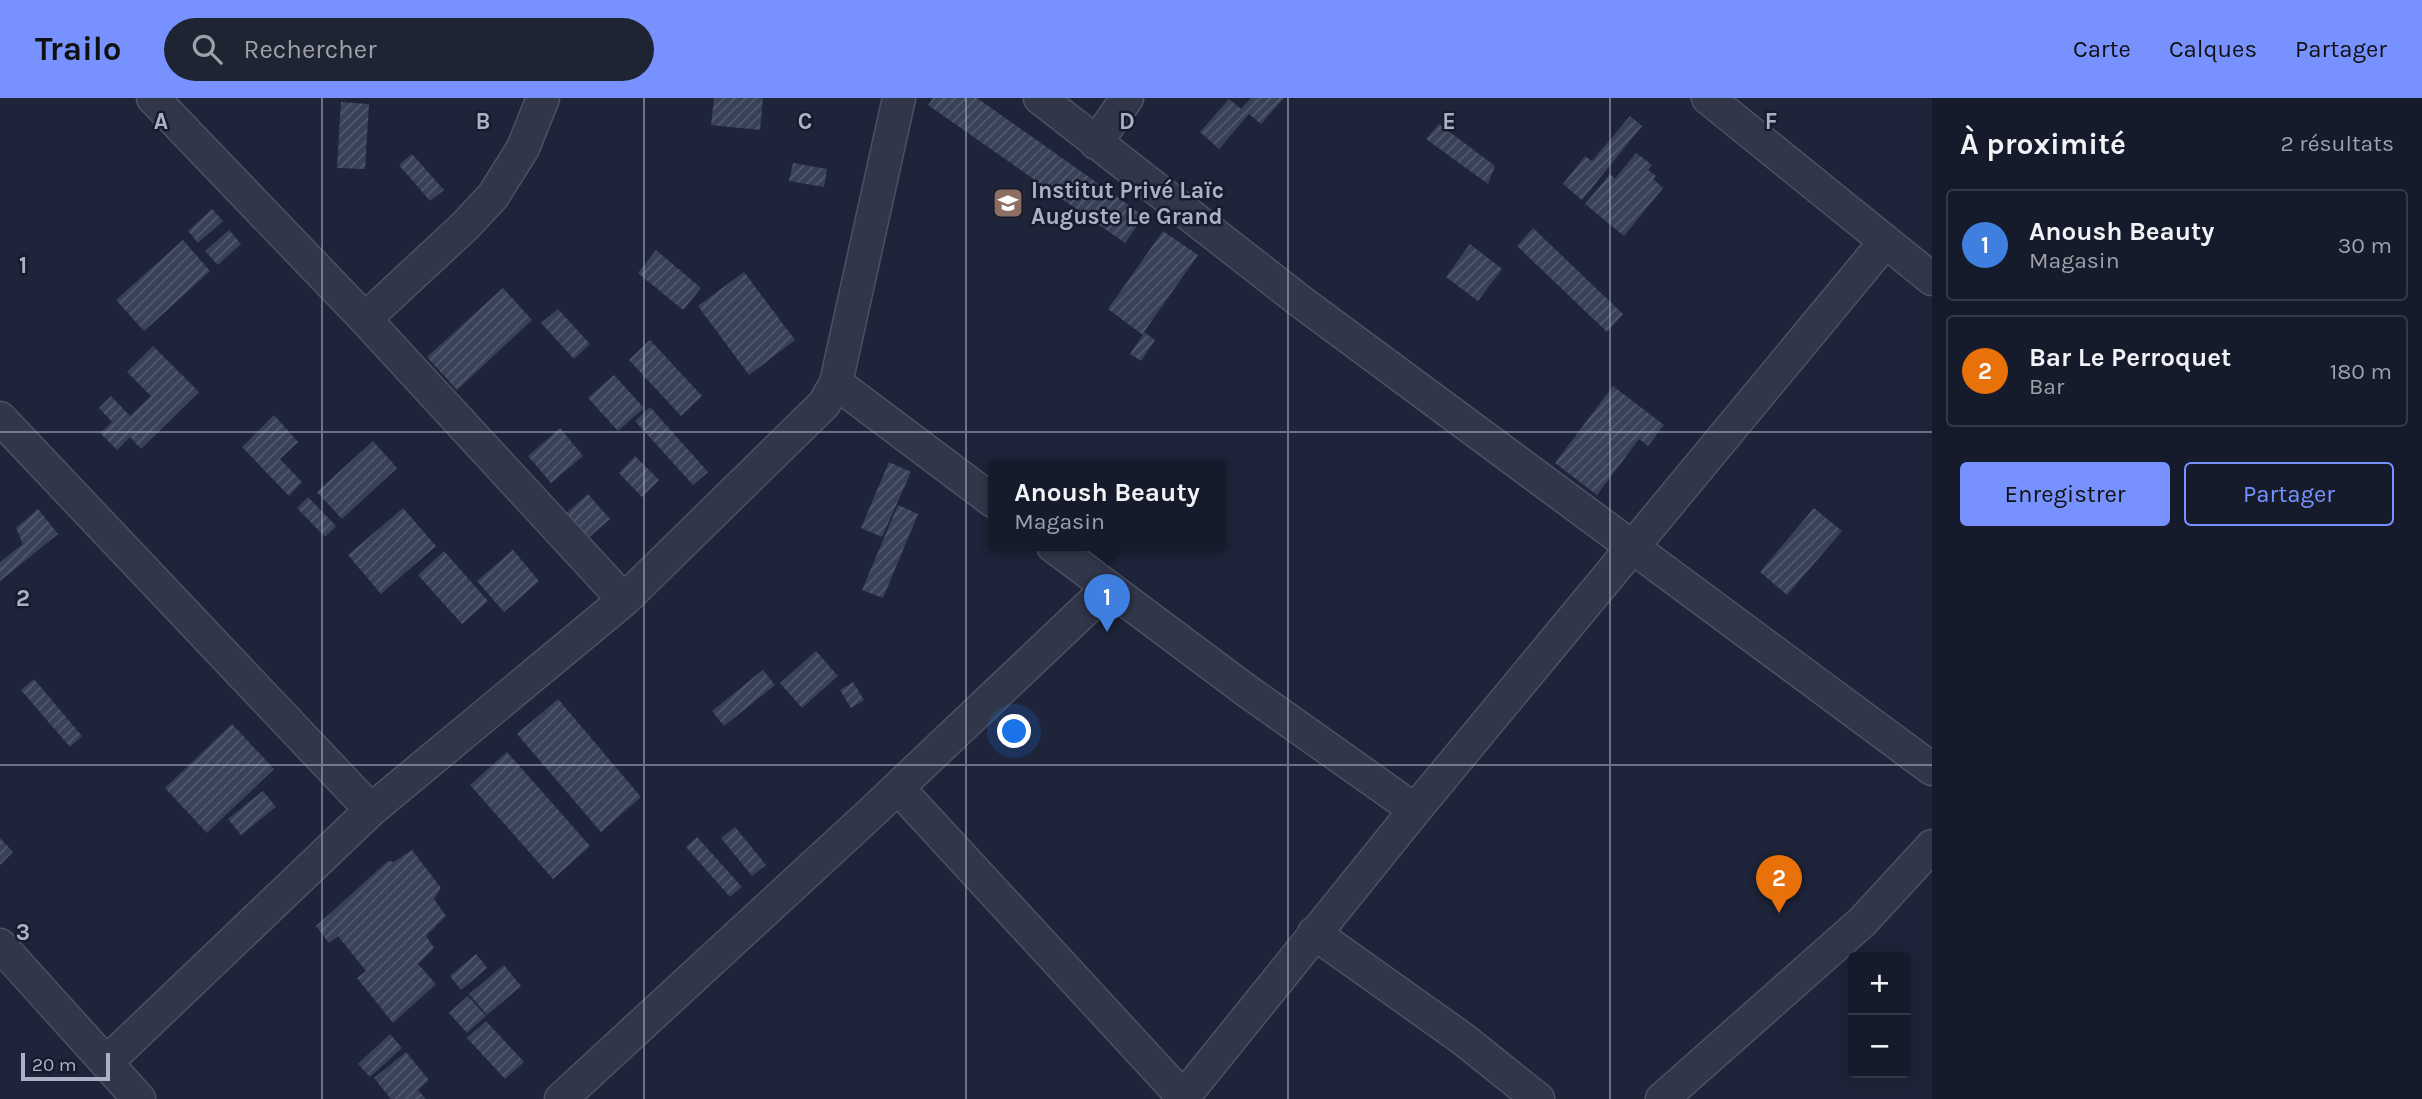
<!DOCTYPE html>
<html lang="fr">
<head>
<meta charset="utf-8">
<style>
	:root { --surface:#161b2b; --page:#1f2433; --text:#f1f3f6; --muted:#9ea1a9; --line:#353947; --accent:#7792ff }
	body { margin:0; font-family:Karla,sans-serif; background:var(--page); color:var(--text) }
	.controls { position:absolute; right:21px; bottom:21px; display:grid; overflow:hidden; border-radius:7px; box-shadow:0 4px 18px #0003 }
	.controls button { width:63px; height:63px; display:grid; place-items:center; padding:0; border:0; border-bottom:2px solid var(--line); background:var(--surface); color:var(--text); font:35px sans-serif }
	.scale { position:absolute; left:21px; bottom:18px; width:89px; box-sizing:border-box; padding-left:7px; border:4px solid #abb0c6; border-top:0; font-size:19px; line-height:24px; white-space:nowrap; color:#abb0c6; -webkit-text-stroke:5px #171c2d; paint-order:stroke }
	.you { position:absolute; left:1015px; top:634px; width:24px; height:24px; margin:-18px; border:5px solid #fff; border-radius:50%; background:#1a73e8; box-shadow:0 0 0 10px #1a73e833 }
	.badge { display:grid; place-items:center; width:46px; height:46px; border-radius:50%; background:var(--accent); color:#fff; font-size:23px; font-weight:700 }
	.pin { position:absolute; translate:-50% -58px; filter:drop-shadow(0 2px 4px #0008) }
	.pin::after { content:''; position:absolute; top:37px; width:24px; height:21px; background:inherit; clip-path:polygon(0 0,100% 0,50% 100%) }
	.popup { position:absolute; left:988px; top:362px; width:238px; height:91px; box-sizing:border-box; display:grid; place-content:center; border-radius:7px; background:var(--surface); filter:drop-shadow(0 2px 5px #0005); font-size:23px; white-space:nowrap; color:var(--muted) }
	.popup b { font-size:26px; color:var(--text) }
	.popup::after { content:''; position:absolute; left:50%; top:100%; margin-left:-14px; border:14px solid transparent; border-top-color:var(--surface) }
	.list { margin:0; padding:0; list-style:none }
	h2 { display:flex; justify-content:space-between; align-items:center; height:91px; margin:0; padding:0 28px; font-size:30px }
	h2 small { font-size:23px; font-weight:400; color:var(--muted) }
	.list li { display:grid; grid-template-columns:46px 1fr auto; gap:21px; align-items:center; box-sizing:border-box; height:112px; margin:0 14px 14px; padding:0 14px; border:2px solid var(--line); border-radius:7px }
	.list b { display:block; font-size:26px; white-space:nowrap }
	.list p { margin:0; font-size:23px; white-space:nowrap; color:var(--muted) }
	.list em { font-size:23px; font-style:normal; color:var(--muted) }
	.actions { display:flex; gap:14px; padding:21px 28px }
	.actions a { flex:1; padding:16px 0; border:2px solid var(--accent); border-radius:7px; text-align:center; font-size:24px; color:var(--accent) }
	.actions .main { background:var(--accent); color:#111 }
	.icon { flex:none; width:38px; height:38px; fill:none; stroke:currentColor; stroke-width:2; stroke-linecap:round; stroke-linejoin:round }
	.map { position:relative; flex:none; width:1932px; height:1001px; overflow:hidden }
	header { display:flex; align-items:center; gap:42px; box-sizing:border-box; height:98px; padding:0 35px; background:var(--accent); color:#111 }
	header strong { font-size:33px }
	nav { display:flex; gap:38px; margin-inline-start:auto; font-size:24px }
	.search { width:490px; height:63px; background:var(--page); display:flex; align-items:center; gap:18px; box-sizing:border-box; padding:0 24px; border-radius:38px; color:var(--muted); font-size:26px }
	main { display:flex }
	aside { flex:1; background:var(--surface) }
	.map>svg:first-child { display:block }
	.building { fill:url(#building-hatch) }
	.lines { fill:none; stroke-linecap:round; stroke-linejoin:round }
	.minor-casing { stroke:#4c5164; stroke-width:35 }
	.minor { stroke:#313749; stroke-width:32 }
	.grid { fill:none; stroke:#abb0c6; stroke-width:2; stroke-opacity:0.55 }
	.labels { text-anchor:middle; stroke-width:5; stroke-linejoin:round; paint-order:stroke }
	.poi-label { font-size:23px; font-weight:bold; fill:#abb0c6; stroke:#171c2d; text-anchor:start }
	.grid-label { font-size:23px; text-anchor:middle; font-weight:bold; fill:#abb0c6; stroke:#171c2d; stroke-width:5; stroke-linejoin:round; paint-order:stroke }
</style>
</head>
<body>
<header>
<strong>Trailo</strong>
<div class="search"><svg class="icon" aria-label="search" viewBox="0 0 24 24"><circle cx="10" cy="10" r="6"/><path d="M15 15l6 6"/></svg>Rechercher</div>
<nav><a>Carte</a><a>Calques</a><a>Partager</a></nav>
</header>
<main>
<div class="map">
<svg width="1932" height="1001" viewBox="0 0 1932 1001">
	<defs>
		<pattern id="building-hatch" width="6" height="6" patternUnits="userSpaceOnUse" patternTransform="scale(1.75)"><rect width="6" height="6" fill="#394159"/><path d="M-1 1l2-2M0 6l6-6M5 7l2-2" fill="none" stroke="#535a6f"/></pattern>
	</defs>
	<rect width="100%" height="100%" fill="#1e2439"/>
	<path class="building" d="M714,0h49l-3,32 -49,-5z
		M933,0h44l167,118 -19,27 -197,-138z
		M1251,0h33l-23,26 -12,-10 -30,35 -19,-17 29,-33 12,10z
		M341,4l28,2 -4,65 -28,-1z
		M1630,18l12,10 -60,74 -19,-16 22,-28 7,5z
		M1439,26l56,42 -7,18 -62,-45z
		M1636,55l16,12 -4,5 8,6 -3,3 10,9 -39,48 -39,-32 25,-30 5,5z
		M412,56l32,36 -14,11 -31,-36z
		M793,65l34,6 -3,18 -35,-6z
		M212,111l11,12 -25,22 -10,-12z
		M1533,130l90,86 -16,18 -90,-86z
		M229,132l12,14 -23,21 -13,-14z
		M1163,133l35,24 -54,77 11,8 -14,21 -11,-7 13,-19 -35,-26z
		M183,142l27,31 -66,60 -28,-31z
		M1470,146l32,25 -24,32 -32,-24z
		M656,152l45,38 -18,22 -45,-37z
		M744,174l51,68 -46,35 -51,-69z
		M503,190l29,32 -75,70 -30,-33z
		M558,211l32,35 -16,15 -33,-36z
		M650,242l52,56 -21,20 -52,-56z
		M153,248l46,46 -58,57 -11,-12 -13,13 -17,-17 12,-11 -13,-14 12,-12 19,20 21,-20 -24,-24z
		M614,277l30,33 -26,23 -30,-33z
		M1613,288l51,39 -16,21 -9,-7 -42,56 -42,-32z
		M650,309l58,65 -15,13 -58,-64z
		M274,317l24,27 -18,17 22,23 -13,14 -47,-49z
		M560,330l23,28 -32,27 -23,-27z
		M373,343l24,27 -55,51 -25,-27z
		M635,358l24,24 -17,17 -23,-24z
		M889,364l22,10 -29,65 -21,-9z
		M588,396l22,25 -24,21 -22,-25z
		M308,399l28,29 -11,11 -28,-29z
		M898,407l20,9 -35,84 -21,-8z
		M403,410l33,38 -55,48 -33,-39z
		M1814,410l28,23 -55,64 -27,-23z
		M38,411l20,25 -58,47v-19l23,-18 -7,-16z
		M513,452l26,31 -35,31 -27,-31z
		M444,453l44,50 -26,23 -44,-49z
		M816,553l22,25 -36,32 -22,-25z
		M763,572l12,15 -51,41 -12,-15z
		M34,581l48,57 -12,11 -49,-57z
		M853,584l11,18 -13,8 -11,-18z
		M558,601l83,98 -40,35 -84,-98z
		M232,626l42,45 -67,64 -42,-45z
		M507,654l83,94 -37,33 -83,-94z
		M263,693l13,16 -35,28 -13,-16z
		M735,729l31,38 -14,11 -31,-38z
		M697,739l45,50 -12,10 -44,-50z
		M0,740l13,14 -13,13z
		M412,752l29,38 -7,11 12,17 -20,20 8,12 -16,16 18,20 -43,39 -36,-45 9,-7 -28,-35 -9,7 -13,-17 72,-65 6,1z
		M476,856l11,14 -26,22 -11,-14z
		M504,867l17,21 -34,29 -18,-21z
		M468,898l18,20 -19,17 -18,-20z
		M486,923l38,41 -19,17 -38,-41z
		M390,936l12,14 -32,29 -12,-13z
		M406,954l23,28 -11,10 8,9h-35l-17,-21z"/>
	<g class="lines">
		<g class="minor-casing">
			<path id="minor" d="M153,0l212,221 259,281
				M1040,0l260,203 632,468
				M1708,0l224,181
				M1096,45l31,-45
				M365,221l100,-93 28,-30 30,-48 20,-50
				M836,285l157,118
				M0,320l371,392
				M1053,448l194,145 168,119
				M898,690l286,310
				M1314,835l149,106 75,60
				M0,847l139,154
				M106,965l265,-253 253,-210 200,-196 12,-21 63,-285
				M561,1001l309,-285 238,-226
				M1182,1001l233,-289 470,-568
				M1662,1001l200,-177 70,-76"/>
		</g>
		<use href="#minor" class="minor"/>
	</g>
	<path class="grid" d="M322,0v1001M644,0v1001M966,0v1001M1288,0v1001M1610,0v1001M0,334h1932M0,667h1932"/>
	<defs>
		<g id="school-square" transform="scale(1.575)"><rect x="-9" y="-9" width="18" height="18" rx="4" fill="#8d6e63" stroke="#171c2d"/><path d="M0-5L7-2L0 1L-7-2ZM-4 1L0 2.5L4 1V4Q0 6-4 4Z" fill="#fff"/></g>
	</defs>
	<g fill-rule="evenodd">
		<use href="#school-square" x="1008" y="105"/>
	</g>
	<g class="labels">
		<g class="poi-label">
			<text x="1031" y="100">Institut Privé Laïc<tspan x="1031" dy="26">Auguste Le Grand</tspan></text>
		</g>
	</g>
	<g class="grid-label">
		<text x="161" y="31">A</text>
		<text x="483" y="31">B</text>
		<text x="805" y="31">C</text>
		<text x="1127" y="31">D</text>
		<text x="1449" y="31">E</text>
		<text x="1771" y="31">F</text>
		<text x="23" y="175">1</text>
		<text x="23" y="508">2</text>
		<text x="23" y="842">3</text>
	</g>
</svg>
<div class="controls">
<button>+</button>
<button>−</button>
</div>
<div class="scale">20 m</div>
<div class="you"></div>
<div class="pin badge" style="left:1107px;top:534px;background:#3f7fe0">1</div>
<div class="popup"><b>Anoush Beauty</b>Magasin</div>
<div class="pin badge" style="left:1779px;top:815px;background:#e8710a">2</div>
</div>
<aside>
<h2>À proximité<small>2 résultats</small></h2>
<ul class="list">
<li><span class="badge" style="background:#3f7fe0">1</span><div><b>Anoush Beauty</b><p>Magasin</p></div><em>30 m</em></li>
<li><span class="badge" style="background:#e8710a">2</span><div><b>Bar Le Perroquet</b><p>Bar</p></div><em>180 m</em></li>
</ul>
<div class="actions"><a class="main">Enregistrer</a><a>Partager</a></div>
</aside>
</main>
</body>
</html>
